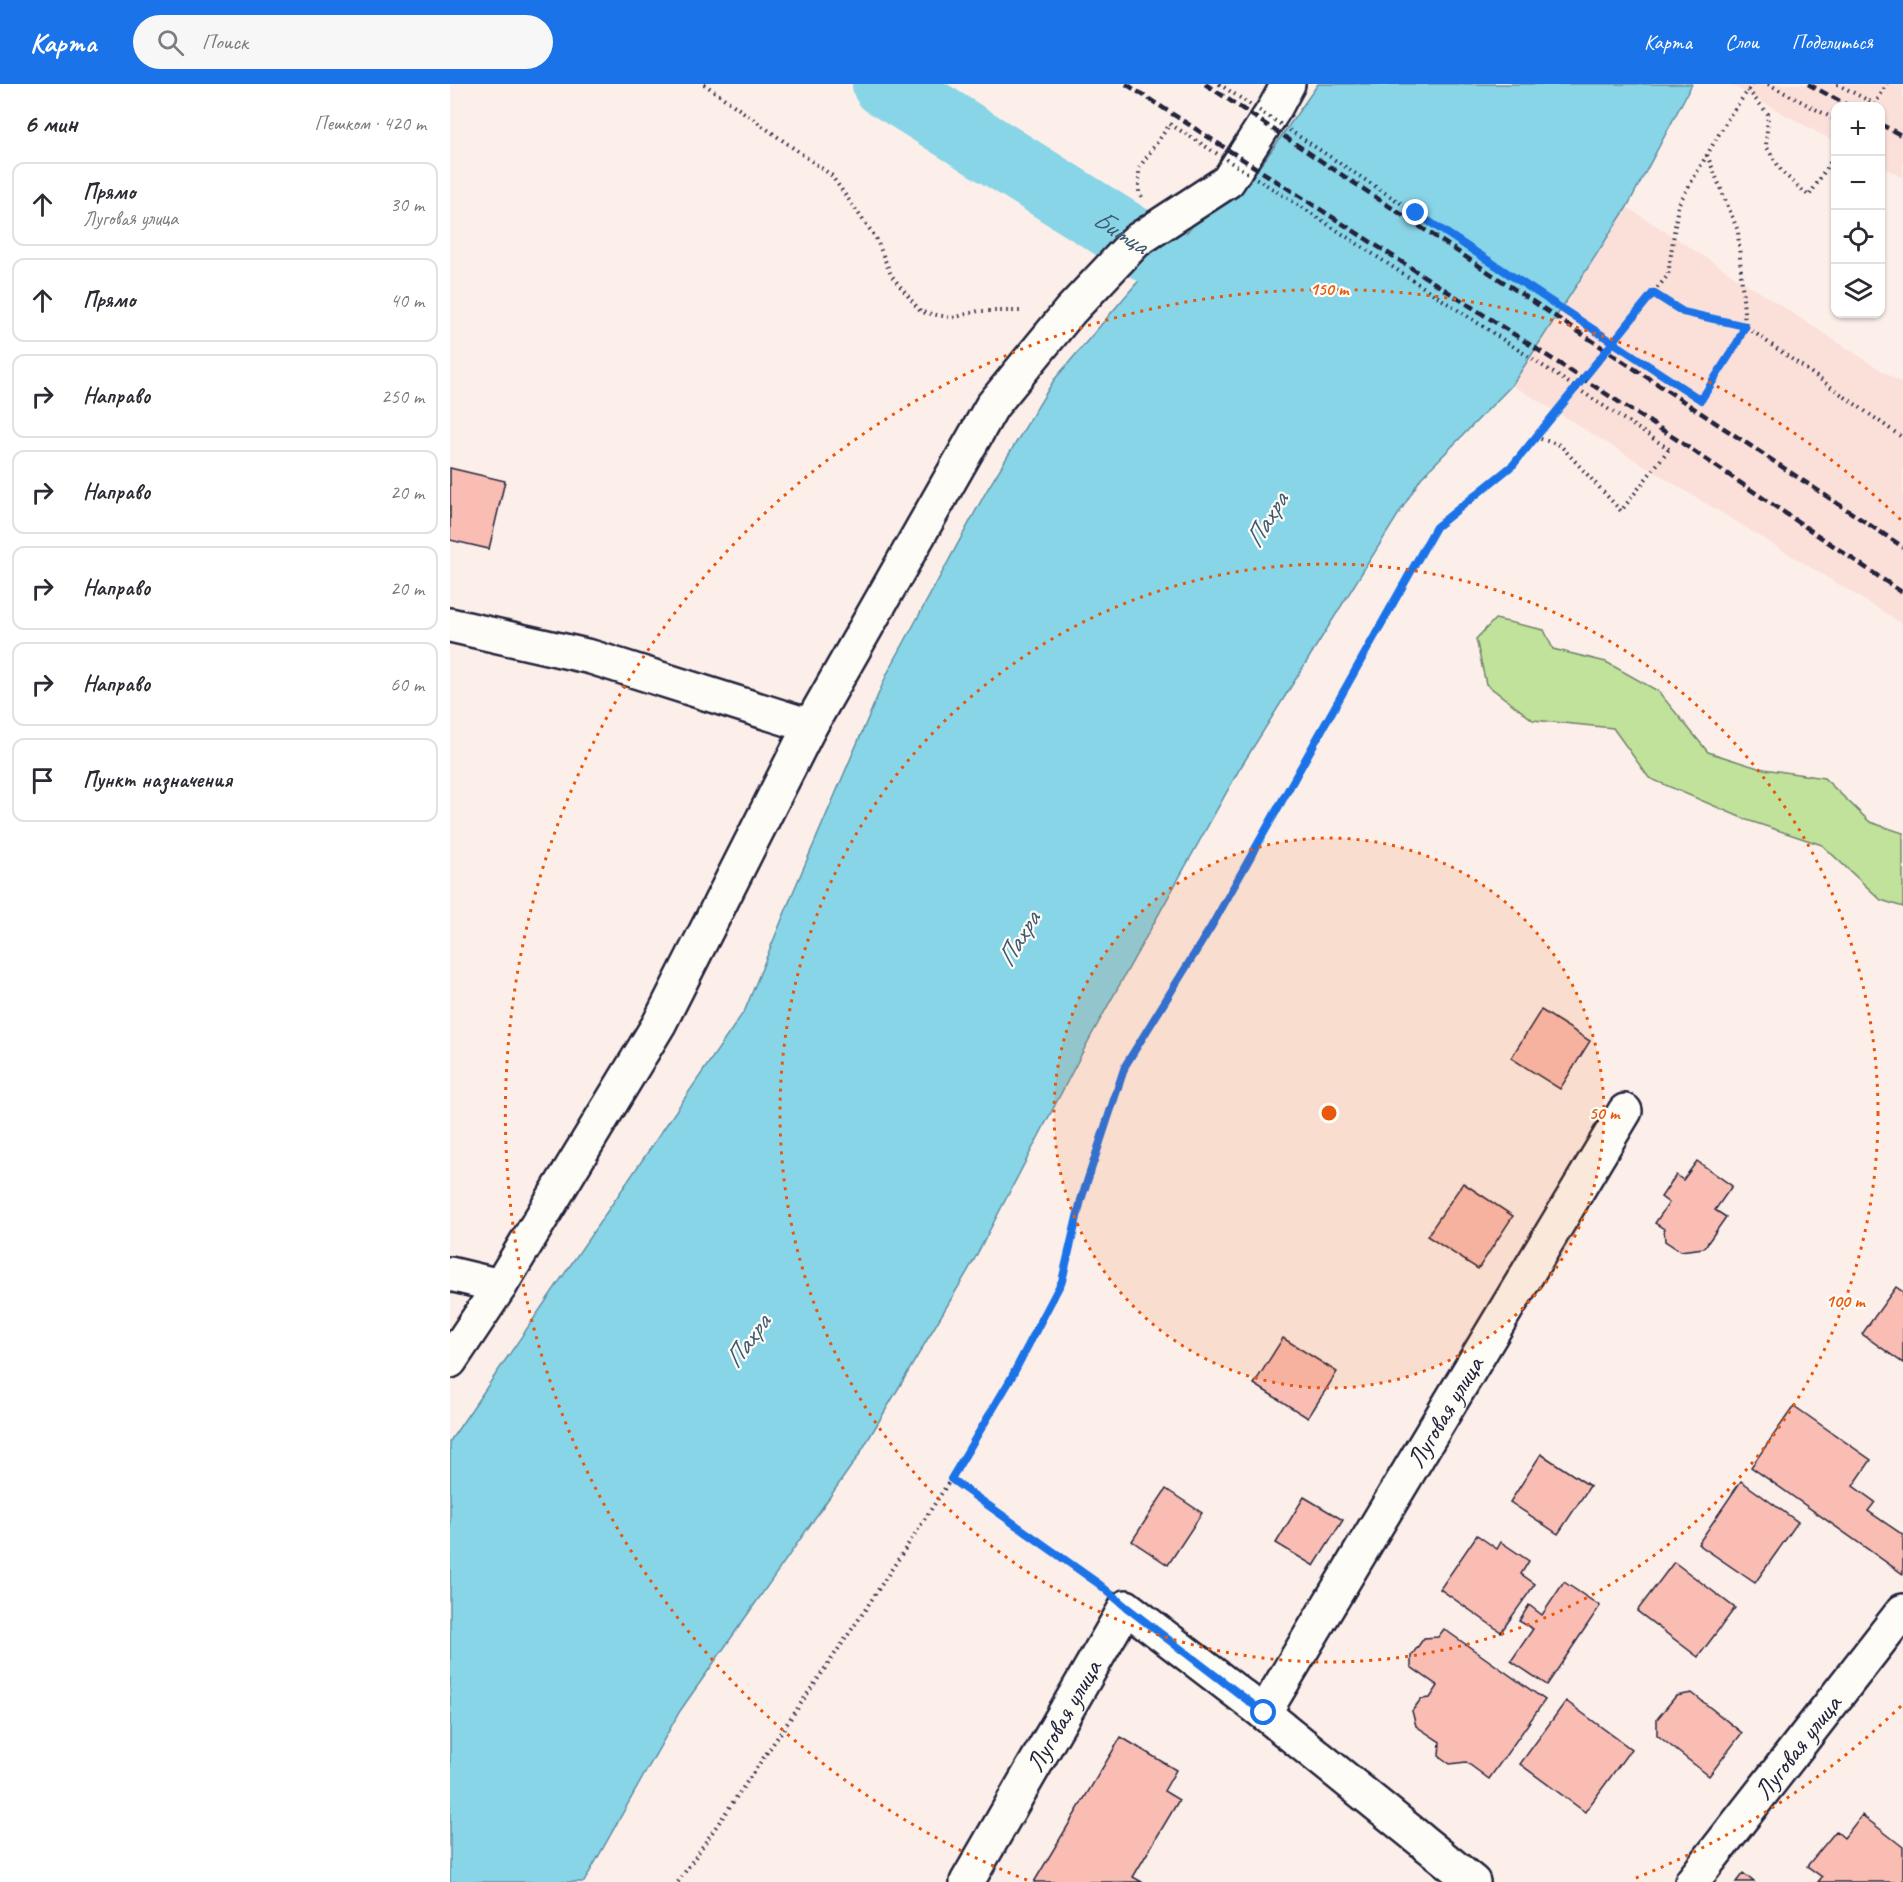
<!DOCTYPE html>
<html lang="ru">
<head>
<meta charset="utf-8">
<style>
	:root { --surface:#fff; --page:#f7f7f7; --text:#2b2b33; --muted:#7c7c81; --line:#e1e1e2; --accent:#1a73e8 }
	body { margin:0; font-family:Caveat,sans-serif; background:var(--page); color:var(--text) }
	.controls { position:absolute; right:18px; top:18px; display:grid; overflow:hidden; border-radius:12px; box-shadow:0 2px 4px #0004 }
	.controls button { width:54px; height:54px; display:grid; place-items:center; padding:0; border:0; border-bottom:2px solid var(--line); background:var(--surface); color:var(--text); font:30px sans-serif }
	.stop { position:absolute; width:18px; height:18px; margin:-14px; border:4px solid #1a73e8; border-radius:50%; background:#fff }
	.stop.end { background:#1a73e8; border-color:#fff; box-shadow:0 2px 6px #0008 }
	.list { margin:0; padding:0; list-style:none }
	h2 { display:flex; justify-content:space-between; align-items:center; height:78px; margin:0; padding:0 24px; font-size:26px }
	h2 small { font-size:20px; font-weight:400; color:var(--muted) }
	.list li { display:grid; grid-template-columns:39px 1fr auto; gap:18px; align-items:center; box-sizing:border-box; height:84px; margin:0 12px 12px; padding:0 12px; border:2px solid var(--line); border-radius:12px }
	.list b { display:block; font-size:22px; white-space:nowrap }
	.list p { margin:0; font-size:20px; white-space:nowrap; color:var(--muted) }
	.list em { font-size:20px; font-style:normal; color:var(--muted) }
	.icon { flex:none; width:33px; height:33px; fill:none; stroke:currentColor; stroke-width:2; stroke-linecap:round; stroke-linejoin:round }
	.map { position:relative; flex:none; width:1453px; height:1798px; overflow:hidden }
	header { display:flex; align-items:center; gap:36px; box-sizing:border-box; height:84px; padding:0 30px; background:var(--accent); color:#fff }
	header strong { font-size:28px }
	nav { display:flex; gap:33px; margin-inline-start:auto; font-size:21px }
	.search { width:420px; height:54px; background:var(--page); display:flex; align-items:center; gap:15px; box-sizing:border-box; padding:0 21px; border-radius:33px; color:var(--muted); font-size:22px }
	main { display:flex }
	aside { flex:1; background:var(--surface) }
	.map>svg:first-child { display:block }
	.built { fill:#fbe0da }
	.green { fill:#c0e29b; stroke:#71826b; stroke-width:1.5 }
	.water { fill:#88d5e7; stroke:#5f8da2; stroke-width:1.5 }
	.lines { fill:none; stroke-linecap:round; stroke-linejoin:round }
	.river { stroke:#88d5e7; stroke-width:66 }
	.building { fill:#f9bdb4; stroke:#22223b; stroke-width:1.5 }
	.street-casing { stroke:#22223b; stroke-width:38 }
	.path { stroke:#22223b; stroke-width:4; stroke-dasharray:1.5 4.5; stroke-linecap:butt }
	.street { stroke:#fdfcf7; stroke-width:33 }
	.rail { stroke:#22223b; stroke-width:4.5; stroke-dasharray:9 4.5; stroke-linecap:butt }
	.path-bridge { stroke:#22223b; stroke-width:4; stroke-dasharray:1.5 4.5; stroke-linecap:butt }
	.route { stroke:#1a73e8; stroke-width:8 }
	.ring { fill:none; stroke:#e8590c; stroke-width:3; stroke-dasharray:3 6 }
	.labels { text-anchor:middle; stroke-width:4.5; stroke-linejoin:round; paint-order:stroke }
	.street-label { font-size:26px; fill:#22223b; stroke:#fdfcf7 }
	.water-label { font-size:27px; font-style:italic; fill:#41586f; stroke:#fdfcf7 }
	.centre { fill:#e8590c; stroke:#fdfcf7; stroke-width:3 }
	.ring-label { font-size:18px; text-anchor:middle; font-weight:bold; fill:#e8590c; stroke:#fdfcf7; stroke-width:4.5; stroke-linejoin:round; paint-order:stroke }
</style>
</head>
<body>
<header>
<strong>Карта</strong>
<div class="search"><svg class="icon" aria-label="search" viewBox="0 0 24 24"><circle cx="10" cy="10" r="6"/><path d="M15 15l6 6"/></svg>Поиск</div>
<nav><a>Карта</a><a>Слои</a><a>Поделиться</a></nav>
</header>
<main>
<aside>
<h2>6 мин<small>Пешком · 420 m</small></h2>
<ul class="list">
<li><svg class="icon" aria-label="ahead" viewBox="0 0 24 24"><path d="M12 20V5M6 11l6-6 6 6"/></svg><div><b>Прямо</b><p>Луговая улица</p></div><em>30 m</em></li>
<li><svg class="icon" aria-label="ahead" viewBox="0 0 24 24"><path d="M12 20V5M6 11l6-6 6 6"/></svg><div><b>Прямо</b></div><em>40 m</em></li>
<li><svg class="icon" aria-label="right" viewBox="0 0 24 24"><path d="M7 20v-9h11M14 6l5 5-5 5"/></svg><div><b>Направо</b></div><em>250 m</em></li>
<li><svg class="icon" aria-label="right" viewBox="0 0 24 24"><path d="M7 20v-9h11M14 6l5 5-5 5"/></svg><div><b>Направо</b></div><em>20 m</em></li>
<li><svg class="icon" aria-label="right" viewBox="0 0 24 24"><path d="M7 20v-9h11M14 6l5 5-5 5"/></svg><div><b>Направо</b></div><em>20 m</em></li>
<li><svg class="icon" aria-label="right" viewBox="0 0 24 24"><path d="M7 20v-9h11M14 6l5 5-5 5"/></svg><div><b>Направо</b></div><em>60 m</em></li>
<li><svg class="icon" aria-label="arrive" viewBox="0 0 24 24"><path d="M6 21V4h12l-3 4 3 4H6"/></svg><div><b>Пункт назначения</b></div></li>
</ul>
</aside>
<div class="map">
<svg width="1453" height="1798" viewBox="0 0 1453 1798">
	<rect width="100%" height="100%" fill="#fcefea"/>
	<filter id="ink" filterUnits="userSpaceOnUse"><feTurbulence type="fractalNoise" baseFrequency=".0167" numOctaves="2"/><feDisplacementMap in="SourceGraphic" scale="12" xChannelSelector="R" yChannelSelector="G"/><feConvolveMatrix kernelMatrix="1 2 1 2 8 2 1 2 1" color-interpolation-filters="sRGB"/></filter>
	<g filter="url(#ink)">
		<path class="built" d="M1279,0h174v94l-22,-12 -1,-60h-44l-1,36z
			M1177,123l276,177v240l-391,-239z"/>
		<path class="green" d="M1045,535l49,11 9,19 53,13 52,29 50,61 50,16 66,10 46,44 33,11v74l-22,-7 -59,-55 -75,-25 -98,-42 -36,-50 -80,-8 -47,-36 -10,-45z"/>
		<path class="water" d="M868,0h374l-65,123 -115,178 -91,93 -182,292 -148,266 -118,226 -114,193 -179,256 -96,171h-134v-441l295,-431 49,-120 93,-216 100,-184 67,-110 81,-95 85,-87 44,-37z"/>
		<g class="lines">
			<path class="river" id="s1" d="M435,0l294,184 69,23"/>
		</g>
		<path class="building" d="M0,384l55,13 -16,68 -39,-9z
			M1091,926l49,31 -30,48 -49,-31z
			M1247,1077l35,25 -17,24 11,7 -22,31 -24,3 -15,-10 -1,-12 -9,-6 14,-20 -8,-6 15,-22 7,5z
			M1013,1099l50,33 -35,53 -51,-33z
			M1446,1203l7,5v71l-41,-29z
			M833,1254l54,34 -29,46 -54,-34z
			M1344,1322l77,54 -18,26 22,16 -7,9 35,24v39l-152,-107z
			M1091,1370l49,32 -32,48 -48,-32z
			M1291,1397l57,41 -43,61 -57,-39z
			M716,1405l36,24 -34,52 -36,-24z
			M854,1413l39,23 -29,46 -38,-23z
			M1027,1451l20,14 4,-7 28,19 -8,13 14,10 -34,48 -61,-43z
			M1224,1478l61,46 -37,49 -61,-46z
			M1114,1498l36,24 -53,79 -36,-24 22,-32 -14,-8 10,-16 13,10z
			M994,1545l101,71 -56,79 -23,-17 -16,2 -11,-8 1,-14 -24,-16 -4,-15 9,-12 9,-1 8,-12 -27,-19v-11l13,-18 14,-1z
			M1242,1609l50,40 -33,43 -52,-41v-16l19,-23z
			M1116,1617l65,48 -46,63 -65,-48z
			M671,1653l55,33 -12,21 15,9 -46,77 9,5h-108z
			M1412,1731l41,32v35h-85l4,-5 -15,-11 29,-35 8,7z
			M1293,1789l11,9h-18z"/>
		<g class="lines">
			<g class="street-casing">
				<g id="street">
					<path d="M0,541l141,32 219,69"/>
					<path d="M0,1190l50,12"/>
					<path d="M0,1277l50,-75 159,-262 151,-298 182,-320 78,-95 66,-70 92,-60 47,-73 13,-24"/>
					<path id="s2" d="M814,1629l361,-602"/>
					<path id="s3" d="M517,1798l159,-275 138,106 209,169"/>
					<path id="s4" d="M1242,1798l211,-271"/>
				</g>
			</g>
			<path class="path" d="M254,0l127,91 45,63 15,37 30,37 32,6 25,-7h45
				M1318,0l68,36
				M1387,0l38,20 12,-20
				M1298,6l20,24 -2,32 16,26 27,24 27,-43
				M1257,71l31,76 7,95 158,112
				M692,113l-3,-5v-24l31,-44
				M1203,209l31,20 61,13 -8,17 -36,57
				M1085,353l25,8 61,66 48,-62
				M650,1501l-149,-106 58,-97 53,-101 19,-81 44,-134 86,-139 225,-400 77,-62 155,-190 10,-70 52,-90 23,-31
				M228,1798l181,-263 92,-140"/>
			<use href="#street" class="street"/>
			<path class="rail" d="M676,0l544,351 233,158
				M755,0l698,463
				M1358,0l41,22
				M1430,40l23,12"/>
			<path class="path-bridge" d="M769,0l482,316
				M720,40l130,82 369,243"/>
		</g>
	</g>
	<g class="lines" filter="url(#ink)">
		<path class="route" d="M814,1629l-138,-106 -27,-23 -148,-105 58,-97 53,-101 19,-81 44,-134 86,-139 225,-400 77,-62 140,-172 30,19 62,14 -8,17 -36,57 -285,-187"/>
	</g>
	<circle cx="879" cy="1029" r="275" fill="#e8590c" fill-opacity=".12"/>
	<g class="ring">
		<circle cx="879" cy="1029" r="275"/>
		<circle cx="879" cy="1029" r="549"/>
		<path d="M1451 1622A824 824 0 0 1 1181 1796M577 1796A824 824 0 1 1 1451 436"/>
	</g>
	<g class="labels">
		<g class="street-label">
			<text dy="9" stroke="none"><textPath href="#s2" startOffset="351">Луговая улица</textPath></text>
			<text dy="9" stroke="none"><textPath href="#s3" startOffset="192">Луговая улица</textPath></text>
			<text dy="9" stroke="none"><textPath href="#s4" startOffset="171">Луговая улица</textPath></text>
		</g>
		<g class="water-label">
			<text dy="9" stroke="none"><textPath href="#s1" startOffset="278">Битца</textPath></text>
			<text transform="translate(816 436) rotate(-59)" y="9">Пахра</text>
			<text transform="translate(568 855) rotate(-59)" y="9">Пахра</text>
			<text transform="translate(297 1257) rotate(-54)" y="9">Пахра</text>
		</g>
	</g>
	<circle cx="879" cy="1029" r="9" class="centre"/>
	<g class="ring-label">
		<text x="879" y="211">150 m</text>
		<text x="1154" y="1035">50 m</text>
		<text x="1395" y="1223">100 m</text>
	</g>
</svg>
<div class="controls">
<button>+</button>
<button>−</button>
<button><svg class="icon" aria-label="locate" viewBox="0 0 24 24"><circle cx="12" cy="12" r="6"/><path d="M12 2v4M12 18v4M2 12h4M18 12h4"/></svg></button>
<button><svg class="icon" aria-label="layers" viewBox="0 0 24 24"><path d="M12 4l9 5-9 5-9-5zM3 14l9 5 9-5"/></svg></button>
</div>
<div class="stop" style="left:814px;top:1629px"></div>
<div class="stop end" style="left:966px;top:129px"></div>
</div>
</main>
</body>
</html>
